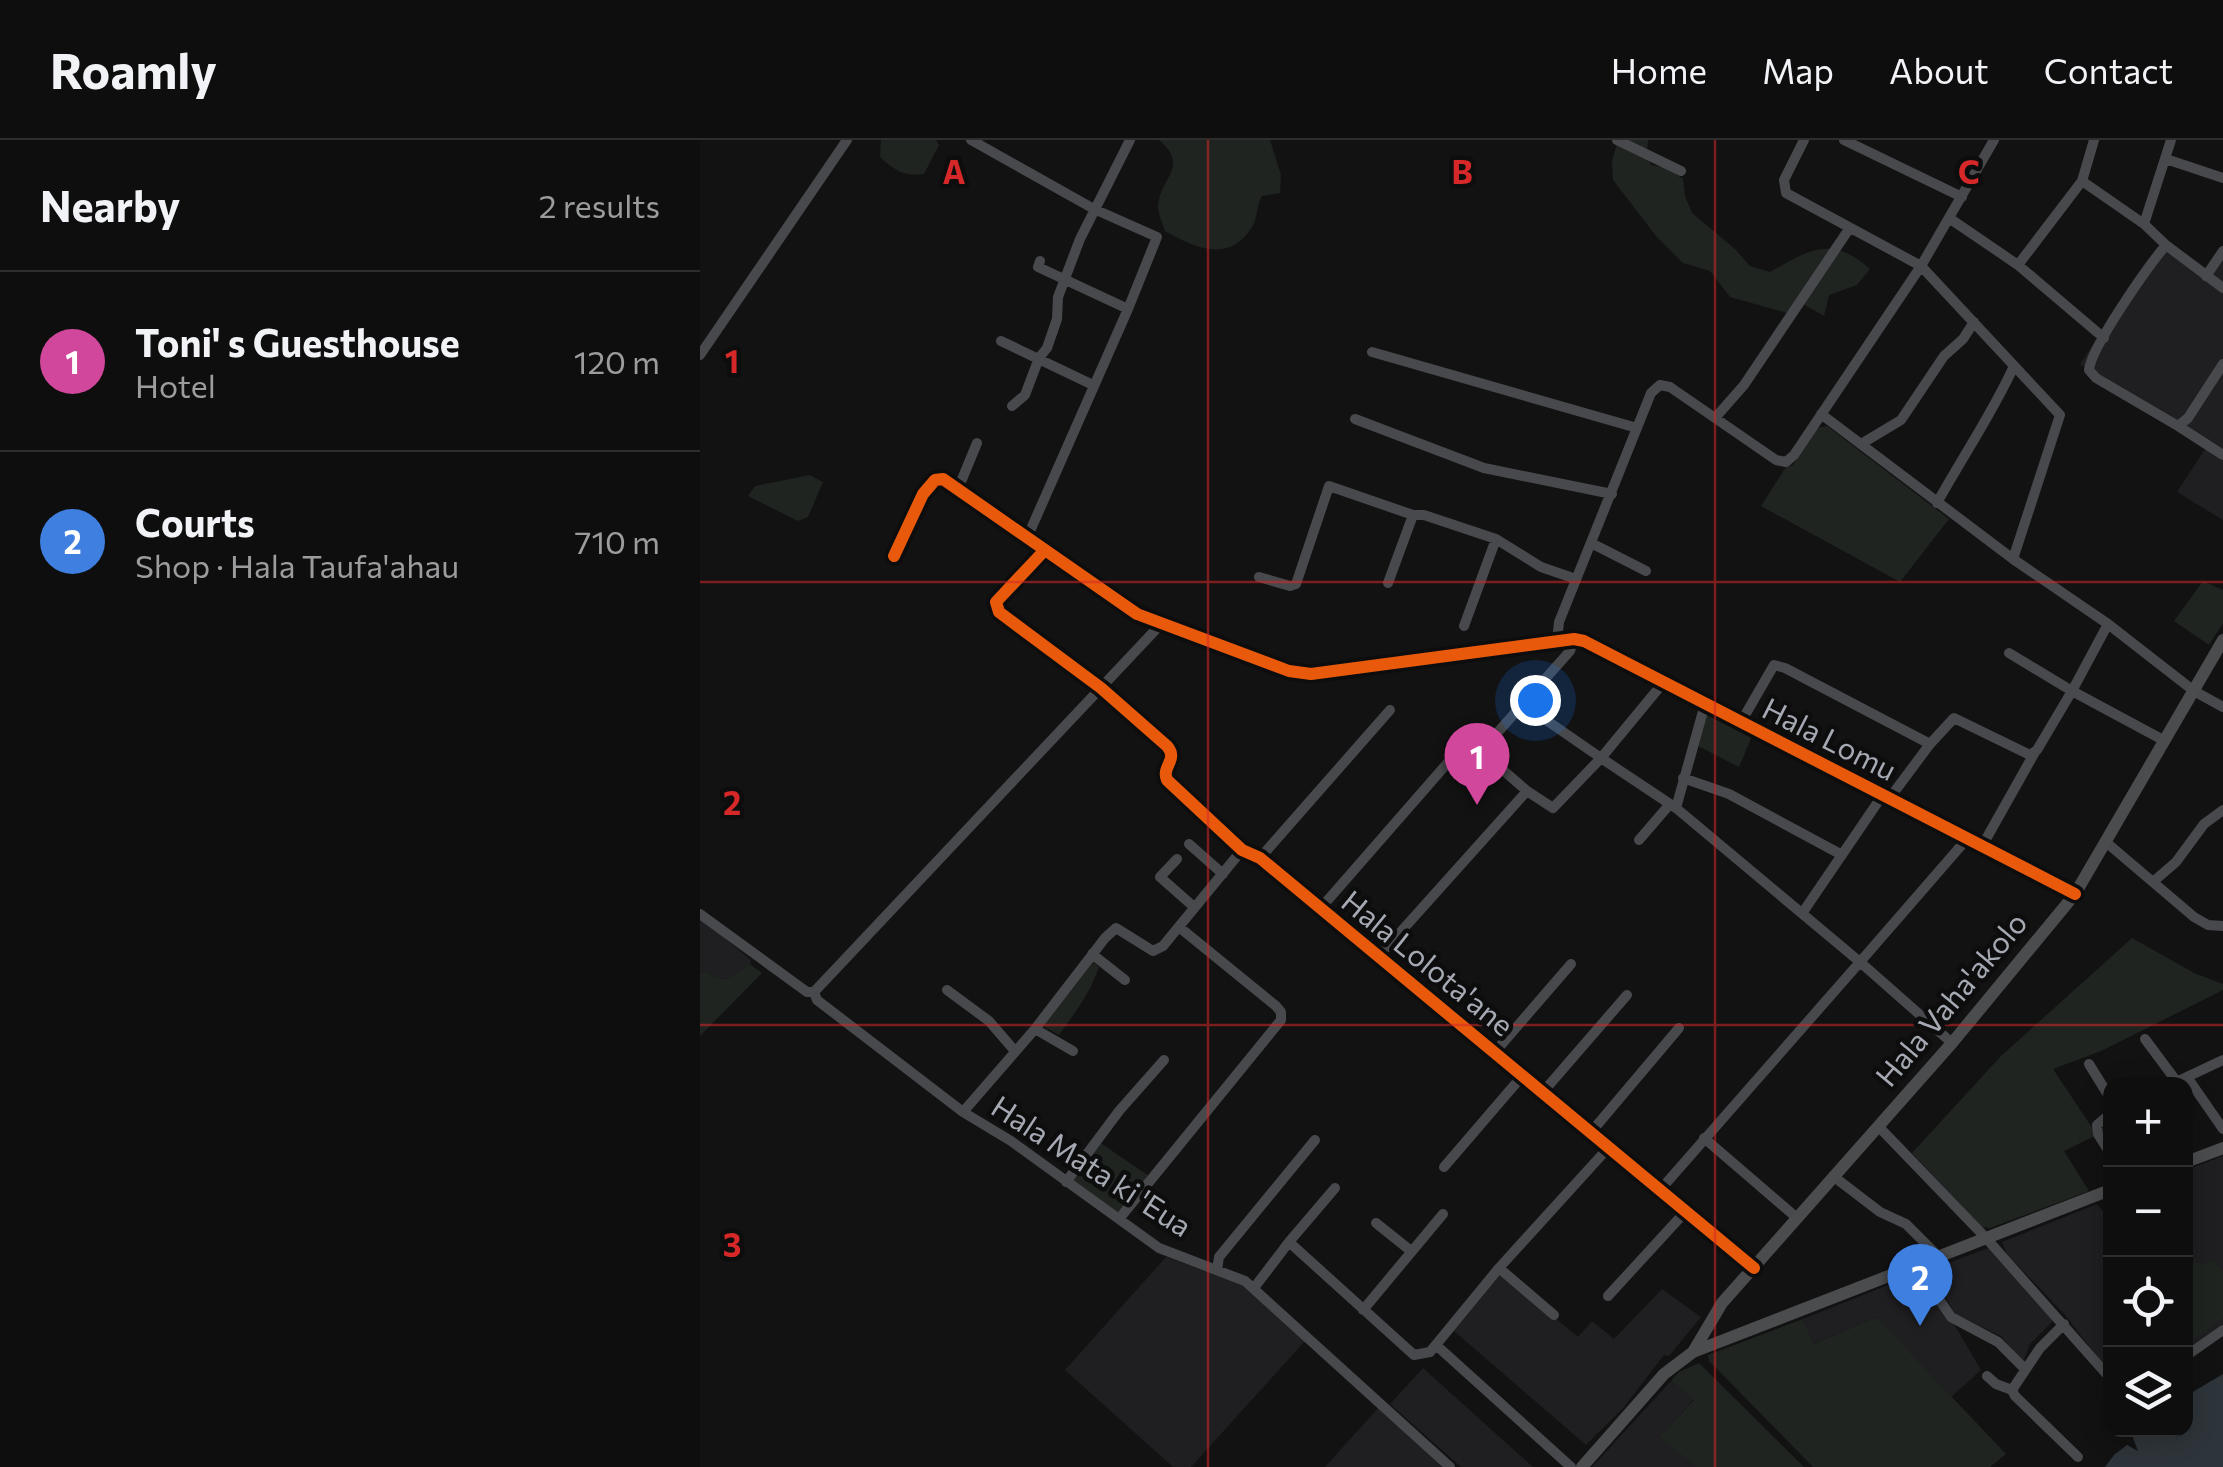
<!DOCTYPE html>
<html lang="en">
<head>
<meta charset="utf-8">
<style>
	:root { --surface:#0e0e0e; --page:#1c1c1c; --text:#f1f3f6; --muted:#9b9c9e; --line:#2e2e2e; --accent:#72747a }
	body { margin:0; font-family:Commissioner,sans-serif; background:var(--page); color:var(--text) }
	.controls { position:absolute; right:30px; bottom:30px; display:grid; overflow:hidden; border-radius:20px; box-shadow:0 5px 25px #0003 }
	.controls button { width:90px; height:90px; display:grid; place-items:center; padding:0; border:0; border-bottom:2px solid var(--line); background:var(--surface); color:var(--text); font:50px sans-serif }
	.you { position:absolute; left:835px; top:560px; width:35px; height:35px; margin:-25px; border:8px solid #fff; border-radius:50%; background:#1a73e8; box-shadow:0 0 0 15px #1a73e833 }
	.badge { display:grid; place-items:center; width:65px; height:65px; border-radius:50%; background:var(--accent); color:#fff; font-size:32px; font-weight:700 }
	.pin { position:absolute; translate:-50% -82px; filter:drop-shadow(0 2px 5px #0008) }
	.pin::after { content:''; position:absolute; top:52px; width:35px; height:30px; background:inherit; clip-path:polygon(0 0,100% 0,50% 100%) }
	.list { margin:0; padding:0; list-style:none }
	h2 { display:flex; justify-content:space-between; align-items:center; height:130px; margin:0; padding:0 40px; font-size:42px }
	h2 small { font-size:32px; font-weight:400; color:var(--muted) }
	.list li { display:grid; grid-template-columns:65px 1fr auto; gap:30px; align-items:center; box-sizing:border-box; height:180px; padding:0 40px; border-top:2px solid var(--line) }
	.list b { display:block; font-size:38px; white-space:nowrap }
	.list p { margin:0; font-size:32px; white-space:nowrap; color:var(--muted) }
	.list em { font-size:32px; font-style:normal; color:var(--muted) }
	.icon { flex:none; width:55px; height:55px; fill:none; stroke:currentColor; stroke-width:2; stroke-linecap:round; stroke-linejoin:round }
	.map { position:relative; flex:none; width:1523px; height:1327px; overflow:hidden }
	header { display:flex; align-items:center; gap:60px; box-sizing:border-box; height:140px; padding:0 50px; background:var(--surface); border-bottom:2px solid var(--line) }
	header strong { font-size:48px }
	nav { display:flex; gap:55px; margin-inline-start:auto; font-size:35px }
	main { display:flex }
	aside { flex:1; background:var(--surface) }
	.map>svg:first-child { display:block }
	.built { fill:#1f1f21 }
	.green { fill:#1f2420 }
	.water { fill:#2e353a }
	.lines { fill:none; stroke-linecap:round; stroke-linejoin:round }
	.minor { stroke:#48494c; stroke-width:10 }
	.major { stroke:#4b4c4e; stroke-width:12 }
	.cycleway-casing { stroke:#0d0d0e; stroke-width:19 }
	.cycleway { stroke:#e8590c; stroke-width:12 }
	.grid { fill:none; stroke:#d62828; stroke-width:2.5; stroke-opacity:0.55 }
	.labels { text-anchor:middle; stroke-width:9; stroke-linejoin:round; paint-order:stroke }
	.street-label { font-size:30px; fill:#a5a9b2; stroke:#0d0d0e }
	.grid-label { font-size:32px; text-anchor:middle; font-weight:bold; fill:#d62828; stroke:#0d0d0e; stroke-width:9; stroke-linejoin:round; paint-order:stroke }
</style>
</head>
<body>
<header>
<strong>Roamly</strong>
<nav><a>Home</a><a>Map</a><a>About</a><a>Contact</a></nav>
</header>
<main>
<aside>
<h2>Nearby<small>2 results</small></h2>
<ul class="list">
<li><span class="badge" style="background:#d1479c">1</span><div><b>Toni' s Guesthouse</b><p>Hotel</p></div><em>120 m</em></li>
<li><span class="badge" style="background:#3f7fe0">2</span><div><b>Courts</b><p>Shop · Hala Taufa'ahau</p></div><em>710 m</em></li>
</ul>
</aside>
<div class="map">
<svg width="1523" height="1327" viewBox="0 0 1523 1327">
	<rect width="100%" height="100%" fill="#121213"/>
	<path class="built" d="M1464,99l48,33 11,-16v196l-143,-88z
		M1505,309l18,12v59l-46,-28z
		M0,778l51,42 -1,4 -24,15 -12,-2 -7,-6 -7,3z
		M1523,1016v168l-37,26v-180z
		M1397,1064l13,16v153l-45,-58 -58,-61 -5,-12z
		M1291,1107l63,68 -2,7 -22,22 -7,18 -22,-26 -46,-22 -25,-44z
		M466,1117l75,27 64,57 -114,126h-18l-108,-97z
		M1223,1131l58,99 -31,28 -74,-81 -62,27 -11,-25z
		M799,1136h6l73,61 14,-16 22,18 48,-50 39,28 -32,39 -5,-1 -40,52 -38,38 -132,-114z
		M723,1228l110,99h-72l-71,-63z
		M971,1241l23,18 -33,38 35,30h-104z
		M679,1267l67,60h-121z"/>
	<path class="green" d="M181,0h55l3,5 -15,29c-19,3 -30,-4 -44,-17z
		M459,0h111l11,35 -1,18 -18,3c-6,10 -4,22 -10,31 -23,37 -57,21 -87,4 -2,-7 -7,-17 -7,-24 1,-29 33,-40 1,-67z
		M918,0h30l-1,12 4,13 16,3 16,11 2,17 7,17 43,36 15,17 20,6c40,-23 62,-37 100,-3l-13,16 -28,10 -5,21 -21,-12 -9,11 -64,-18 -20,-26 -27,-8 -27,-27 -43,-56 -1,-19z
		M1127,286l122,93 -49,63 -139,-76 25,-39 7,-2 23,-37z
		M110,335l13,7 -15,35 -10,4 -50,-25 7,-10z
		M1503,441l20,9v33l-14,22 -35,-24z
		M1006,568l48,23 -15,36 -45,-23z
		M1432,798l62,35 29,11v6l-122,61 -48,18 44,66 -33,16 25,40 -99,37 -8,-1 -70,-74 89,-97z
		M392,821l7,6c-9,26 -24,46 -40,68l-16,-9z
		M50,824l12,9 -62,63v-62l7,-3 7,6 12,2z
		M399,1002l50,34 -28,35 -5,1 -43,-30 -1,-4z
		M1489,1119l15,6 9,-5 10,11v47l-37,27v-82z
		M1176,1177l130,137 -16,13h-177l-104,-106 -1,-6 95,-36 11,25z
		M999,1223l105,104h-108l-36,-30 34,-37 -23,-19 8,-9z"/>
	<path class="water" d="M1523,1234v93h-118l9,-12 13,-10 11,6 -8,-21h56v-34z"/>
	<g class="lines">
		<path class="minor" d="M271,0l123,69 63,28 -29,72 -90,-42 2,-6
			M917,0l64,31
			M1104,0l-20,40 2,13 135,73 139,149 -47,144
			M1144,0l118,57
			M1394,0l-12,41 62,43 27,-84
			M1466,19l57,19
			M1249,78l69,47 86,73
			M1444,84l22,21
			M1318,125l64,-84
			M1506,136l17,-25
			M1523,148l-57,-43c-17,20 -75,102 -77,125l7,8 82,48 10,-8 35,-54
			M301,201l92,44
			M672,212l265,76
			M0,215l147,-215
			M312,266l13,-11 14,-37 8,-10 10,-29 1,-22 22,-58 50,-99
			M1121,274l192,145 95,65 86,67 29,16
			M1015,278l29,-33 105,-156
			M655,279l129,49 128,26
			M1478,286l45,29
			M1161,304l40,-24 43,-64 19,-17 11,-17
			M258,349l19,-46
			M1237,363c26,-47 55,-89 77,-137
			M327,398l101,-229
			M891,403l55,28
			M343,412l-47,50 3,10 102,76 66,58c12,14 -6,20 0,34l75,70 18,8 494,410
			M194,416l29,-62 12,-14 8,-1 194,135 152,57 22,3 263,-35 10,2 491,253
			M559,437l31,9 6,-2 33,-98 84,29
			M688,443l25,-68h11l72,24 45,28 35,12
			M764,486l32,-87
			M857,501l2,-19 92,-229 9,-8 10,2 106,73 10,2 8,-7 127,-189 73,-126
			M1309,513l63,38 36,-67
			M823,564l78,54 62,-75
			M1041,582l33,-57 11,3 145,76
			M781,611l46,40 26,17 48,-50 75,50 184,154 -199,227
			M983,638l46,16 113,61
			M1189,659l41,-55 24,-26 76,37 7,-5 35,-59 93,50
			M976,668l29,-104
			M939,700l31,-36
			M1407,703l87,74 14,8 15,1
			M489,704l34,30
			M1281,708l54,-96
			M560,718l130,-148
			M477,719l-17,18 34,30
			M1454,741l22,-19 28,-38 19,-14
			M620,769l138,-158 11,-5 12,5 89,-100 4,-12
			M1103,772l79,-116
			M0,774l107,78h7l3,8 146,112 48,29 148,107 86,33 205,186
			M392,814l33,26
			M679,816l148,-165
			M247,850l42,31 25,29
			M114,852l347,-368
			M335,889l38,22
			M1445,899l32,43
			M1252,903l-92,-81 106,-122
			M795,912l76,-88
			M1389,924l21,34
			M1487,937l36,52
			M1472,944l51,-24
			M843,952l84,-97
			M263,972l72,-83 70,-91 11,-10 37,23 10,-5 79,-96
			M1410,974l-13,11 1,9 12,19
			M1178,986l108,112 124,140
			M892,991l87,-103
			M1004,998l93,80
			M744,1027l79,-92
			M1133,1036l47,36 26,12 32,32
			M366,1042l53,-71 45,-51
			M419,1079l162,-199v-8l-5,-6 -97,-79
			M676,1083l35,28
			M589,1102l46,-54
			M1224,1122l13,34 14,21 47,25 27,27
			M799,1128l55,47
			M517,1130l2,-13 96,-117
			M554,1148l35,-46 125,113 16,-3 69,-84 110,-121
			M908,1156l78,-85
			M663,1170l80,-96
			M736,1205l135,122
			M1486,1216l37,-26
			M1287,1236l9,8 16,6 3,6 63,61
			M1312,1250l28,-42 24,-24"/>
		<path class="major" d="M1486,1022l37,-14
			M993,1212l29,-49 230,-260 123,-149 148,-254
			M882,1327l82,-93 29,-22 417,-162"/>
		<g class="cycleway-casing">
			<path id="cycleway" d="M343,412l-47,50 3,10 102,76 66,58c12,14 -6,20 0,34l75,70 18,8 494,410
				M194,416l29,-62 12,-14 8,-1 194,135 152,57 22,3 263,-35 10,2 491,253"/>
		</g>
		<use href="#cycleway" class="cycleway"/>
	</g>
	<path class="grid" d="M508,0v1327M1015,0v1327M0,442h1523M0,885h1523"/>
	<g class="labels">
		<g class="street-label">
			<text transform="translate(1129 600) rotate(27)" y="10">Hala Lomu</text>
			<text transform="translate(727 824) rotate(39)" y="10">Hala Lolota'ane</text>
			<text transform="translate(1252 860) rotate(-50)" y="10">Hala Vaha'akolo</text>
			<text transform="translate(391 1027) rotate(33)" y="10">Hala Mata ki 'Eua</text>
		</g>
	</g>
	<g class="grid-label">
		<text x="254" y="44">A</text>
		<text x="762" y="44">B</text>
		<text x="1269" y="44">C</text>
		<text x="32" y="233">1</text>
		<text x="32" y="675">2</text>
		<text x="32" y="1117">3</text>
	</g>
</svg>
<div class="controls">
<button>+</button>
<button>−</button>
<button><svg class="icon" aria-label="locate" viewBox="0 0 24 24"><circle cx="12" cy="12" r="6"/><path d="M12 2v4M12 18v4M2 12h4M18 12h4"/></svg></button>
<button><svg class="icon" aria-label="layers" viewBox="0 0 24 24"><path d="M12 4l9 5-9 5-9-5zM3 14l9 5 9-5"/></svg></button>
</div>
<div class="you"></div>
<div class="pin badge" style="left:777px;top:665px;background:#d1479c">1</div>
<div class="pin badge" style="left:1220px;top:1186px;background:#3f7fe0">2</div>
</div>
</main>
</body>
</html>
